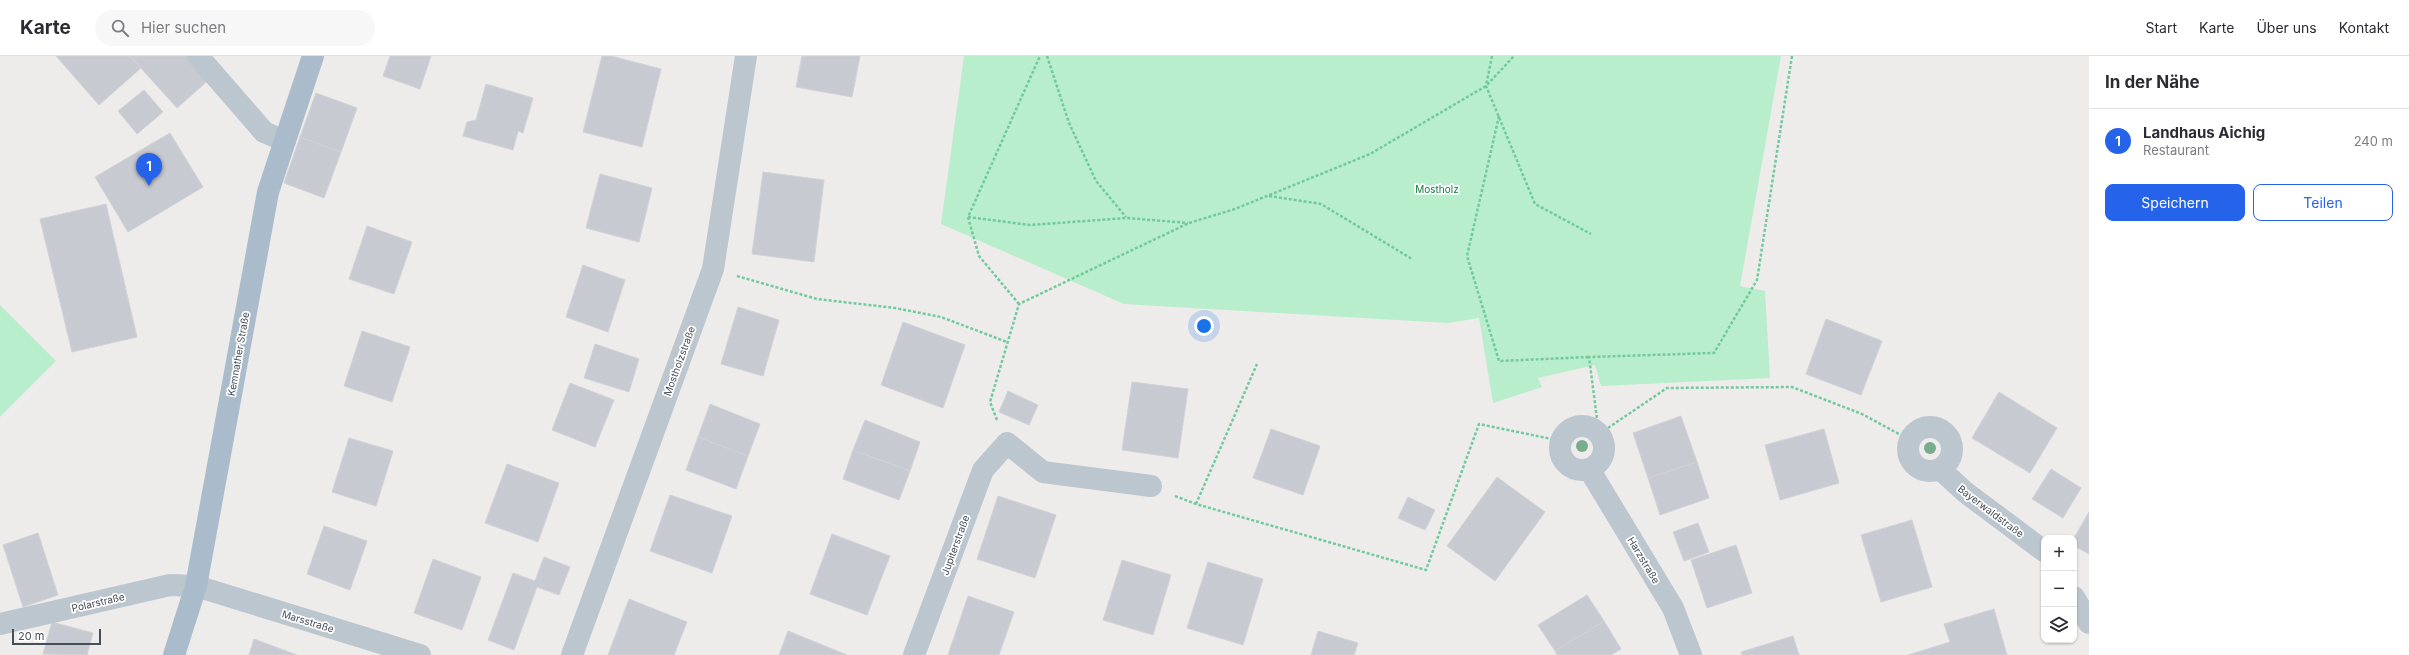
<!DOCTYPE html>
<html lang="de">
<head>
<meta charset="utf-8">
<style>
	:root { --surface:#fff; --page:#f7f7f7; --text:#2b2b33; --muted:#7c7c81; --line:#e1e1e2; --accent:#2563eb }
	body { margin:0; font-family:Inter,sans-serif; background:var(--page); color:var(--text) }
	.controls { position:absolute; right:12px; bottom:12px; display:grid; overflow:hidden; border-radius:8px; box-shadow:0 1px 3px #0004 }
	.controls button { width:36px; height:36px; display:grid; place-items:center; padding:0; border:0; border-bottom:1px solid var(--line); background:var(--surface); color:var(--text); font:20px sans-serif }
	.scale { position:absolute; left:12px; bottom:10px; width:89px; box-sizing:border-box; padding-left:4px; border:2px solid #444f59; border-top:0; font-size:11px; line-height:14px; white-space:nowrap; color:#444f59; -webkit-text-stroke:3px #fff; paint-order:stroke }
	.you { position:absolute; left:1204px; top:270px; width:14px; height:14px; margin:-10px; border:3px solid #fff; border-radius:50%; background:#1a73e8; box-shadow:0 0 0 6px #1a73e833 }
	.badge { display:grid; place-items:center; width:26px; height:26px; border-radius:50%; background:var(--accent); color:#fff; font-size:13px; font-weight:700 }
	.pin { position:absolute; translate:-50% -33px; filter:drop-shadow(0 1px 2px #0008) }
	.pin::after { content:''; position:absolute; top:21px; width:14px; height:12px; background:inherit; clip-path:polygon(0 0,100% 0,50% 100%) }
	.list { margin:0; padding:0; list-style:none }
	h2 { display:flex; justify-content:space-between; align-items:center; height:52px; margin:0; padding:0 16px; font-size:17px }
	h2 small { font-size:13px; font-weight:400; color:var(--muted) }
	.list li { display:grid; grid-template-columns:26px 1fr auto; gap:12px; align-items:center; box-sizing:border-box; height:64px; padding:0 16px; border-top:1px solid var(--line) }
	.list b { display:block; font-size:15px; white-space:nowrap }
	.list p { margin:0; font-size:13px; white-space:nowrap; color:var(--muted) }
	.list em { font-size:13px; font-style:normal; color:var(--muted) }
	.actions { display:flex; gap:8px; padding:12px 16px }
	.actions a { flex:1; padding:9px 0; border:1px solid var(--accent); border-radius:8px; text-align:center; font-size:14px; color:var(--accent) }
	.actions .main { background:var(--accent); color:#fff }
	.icon { flex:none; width:22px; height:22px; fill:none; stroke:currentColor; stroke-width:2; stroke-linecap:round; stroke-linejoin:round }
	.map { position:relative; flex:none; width:2089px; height:599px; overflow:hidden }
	header { display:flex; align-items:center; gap:24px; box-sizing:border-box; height:56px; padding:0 20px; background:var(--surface); border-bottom:1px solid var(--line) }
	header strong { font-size:19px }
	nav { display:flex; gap:22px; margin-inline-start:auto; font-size:14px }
	.search { width:280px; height:36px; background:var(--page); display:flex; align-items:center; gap:10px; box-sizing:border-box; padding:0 14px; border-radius:22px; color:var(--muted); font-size:15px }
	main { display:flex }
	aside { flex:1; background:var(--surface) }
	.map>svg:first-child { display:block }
	.green { fill:#b8eecb }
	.building { fill:#c8cad1; stroke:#cfd2d7 }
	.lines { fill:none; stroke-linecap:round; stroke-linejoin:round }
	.path { stroke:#70cb9c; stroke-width:2.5; stroke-dasharray:3 2; stroke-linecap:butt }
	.minor { stroke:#bcc6ce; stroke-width:22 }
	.major { stroke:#aabccb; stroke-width:22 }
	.tree { fill:#77ac8f }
	.labels { text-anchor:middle; stroke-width:3.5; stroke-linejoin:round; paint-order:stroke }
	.park-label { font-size:10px; fill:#167944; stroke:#fff }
	.street-label { font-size:10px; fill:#444f59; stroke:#fff }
</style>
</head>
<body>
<header>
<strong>Karte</strong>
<div class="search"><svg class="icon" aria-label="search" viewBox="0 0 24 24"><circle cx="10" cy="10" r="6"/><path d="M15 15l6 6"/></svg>Hier suchen</div>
<nav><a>Start</a><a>Karte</a><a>Über uns</a><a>Kontakt</a></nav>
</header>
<main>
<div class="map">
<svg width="2089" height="599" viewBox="0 0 2089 599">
	<rect width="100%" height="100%" fill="#eeebeb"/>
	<path class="green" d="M964,0h817l-41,230 25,5 5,87 -169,8 -6,-21 -57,13 4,9 -49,16 -14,-85 -31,5 -324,-19 -183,-80z
		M0,249l56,56 -56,56z"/>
	<path class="building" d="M56,0h74l11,12 -42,37z
		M130,0h63l19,21 -35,31z
		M390,0h41l-11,33 -37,-13z
		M602,0h9l50,13 -19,78 -59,-15z
		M802,0h58l-8,41 -56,-10z
		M486,28l47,14 -10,35 -5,-2 -5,19 -50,-14 4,-14 9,-2z
		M144,34l19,22 -26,22 -19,-23z
		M316,37l41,15 -16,44 -41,-15z
		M170,77l33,54 -75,45 -33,-55z
		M300,81l41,15 -17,46 -40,-15z
		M763,116l61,8 -10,82 -62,-8z
		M600,118l52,14 -13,54 -53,-14z
		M106,148l31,133 -65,15 -32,-133z
		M367,170l45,16 -18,52 -45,-15z
		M583,209l42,15 -17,52 -42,-15z
		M738,251l41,13 -16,56 -42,-12z
		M1826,263l56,22 -21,54 -55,-21z
		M903,266l62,23 -22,63 -62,-23z
		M362,275l48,16 -18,55 -48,-16z
		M595,288l44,15 -10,33 -45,-14z
		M1132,326l56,7 -10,69 -56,-8z
		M570,327l44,17 -19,47 -43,-17z
		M1008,335l30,14 -9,20 -30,-13z
		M1999,336l58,36 -27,45 -58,-35z
		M710,348l50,20 -12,32 -50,-19z
		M1681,360l16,46 -49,16 -15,-45z
		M865,364l55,22 -10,29 -57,-21z
		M1271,373l49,17 -17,49 -50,-17z
		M1824,373l15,54 -59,17 -15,-55z
		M698,381l50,19 -12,33 -50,-19z
		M349,382l44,13 -17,55 -44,-14z
		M853,394l57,21 -11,29 -56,-21z
		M1697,406l12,36 -49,17 -12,-37z
		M507,408l52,19 -21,59 -53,-19z
		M2051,413l30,19 -18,30 -31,-19z
		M1497,421l48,35 -50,69 -48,-35z
		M670,439l62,21 -20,57 -62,-22z
		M998,440l58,19 -21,63 -58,-19z
		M1408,441l27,13 -10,20 -27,-12z
		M2089,456v42l-15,-8v-8z
		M1912,464l20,67 -51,15 -20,-67z
		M1698,467l11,29 -25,9 -11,-29z
		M324,470l43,15 -17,49 -43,-16z
		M38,477l20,62 -35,12 -20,-62z
		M832,478l58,22 -23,59 -57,-21z
		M1736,489l16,48 -45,15 -16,-48z
		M544,501l26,10 -11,28 -22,-8 -23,63 -26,-10 25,-67 22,8z
		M433,503l48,18 -19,53 -48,-17z
		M1122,504l49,15 -18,60 -50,-15z
		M1208,506l55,17 -20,66 -56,-17z
		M1587,539l17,26 -49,30 -17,-26z
		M968,540l46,16 -15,43h-51z
		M629,543l58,23 -13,33h-66z
		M1994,553l13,46h-99l42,-13 -6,-18z
		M1604,565l17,28 -10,6h-54l-2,-4z
		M52,566l41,11 -6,22 -44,-1z
		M788,575l59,24h-68z
		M1318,575l40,12 -4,12h-43z
		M1793,580l6,19h-57l-1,-3z
		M254,583l43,16h-48z"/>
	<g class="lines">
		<path class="path" d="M1047,0l22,67 27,58 30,36
			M1492,0l-6,30 49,118 56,30
			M1792,0l-35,224 -43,73 -125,4 10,77 68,-46 125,-1 70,27 48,26
			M1499,60l-32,140 32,105 90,-4
			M1269,140l52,8 91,55
			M968,161l62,8 97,-7 61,5
			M737,220l80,23 78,9 46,9 66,25
			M1019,248l-40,-48 -11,-39 72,-161
			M997,364l-7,-18 29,-98 170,-81 46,-14 135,-55 116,-68 28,-30
			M1175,440l21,8 230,66 53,-146 82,17
			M1196,448l61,-140"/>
		<path class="minor" d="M198,0l66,76 21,9
			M1560 392a22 22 0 1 1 44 0a22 22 0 1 1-44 0Z
			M1908 393a22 22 0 1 1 44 0a22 22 0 1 1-44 0Z
			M1589,413l84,139 18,47
			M1940,413l25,23 79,59
			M2074,541l15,26
			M0,568l170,-39 26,1 224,69
			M572,599l141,-386 33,-213
			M914,599l69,-185 24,-27 36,29 108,14"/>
		<path class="major" d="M174,599l22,-69 72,-394 45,-136"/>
	</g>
	<g class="tree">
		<circle cx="1582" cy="390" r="6"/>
		<circle cx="1930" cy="392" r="6"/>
	</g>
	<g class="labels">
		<g class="park-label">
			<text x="1437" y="137">Mostholz</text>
		</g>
		<g class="street-label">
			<text transform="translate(238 298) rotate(-80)" y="4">Kemnather Straße</text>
			<text transform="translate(679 305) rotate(-70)" y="4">Mostholzstraße</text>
			<text transform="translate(1991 455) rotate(37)" y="4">Bayerwaldstraße</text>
			<text transform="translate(955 489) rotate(-70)" y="4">Jupiterstraße</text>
			<text transform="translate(1644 504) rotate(59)" y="4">Harzstraße</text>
			<text transform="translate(98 546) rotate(-13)" y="4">Polarstraße</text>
			<text transform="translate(308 565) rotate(17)" y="4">Marsstraße</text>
		</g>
	</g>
</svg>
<div class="controls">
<button>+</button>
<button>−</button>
<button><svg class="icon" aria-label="layers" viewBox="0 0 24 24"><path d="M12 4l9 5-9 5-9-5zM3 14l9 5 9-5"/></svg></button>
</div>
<div class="scale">20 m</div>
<div class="you"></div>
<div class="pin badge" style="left:149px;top:130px">1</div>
</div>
<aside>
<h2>In der Nähe<small></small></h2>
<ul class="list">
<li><span class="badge">1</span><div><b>Landhaus Aichig</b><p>Restaurant</p></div><em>240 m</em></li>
</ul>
<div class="actions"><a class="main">Speichern</a><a>Teilen</a></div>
</aside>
</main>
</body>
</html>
